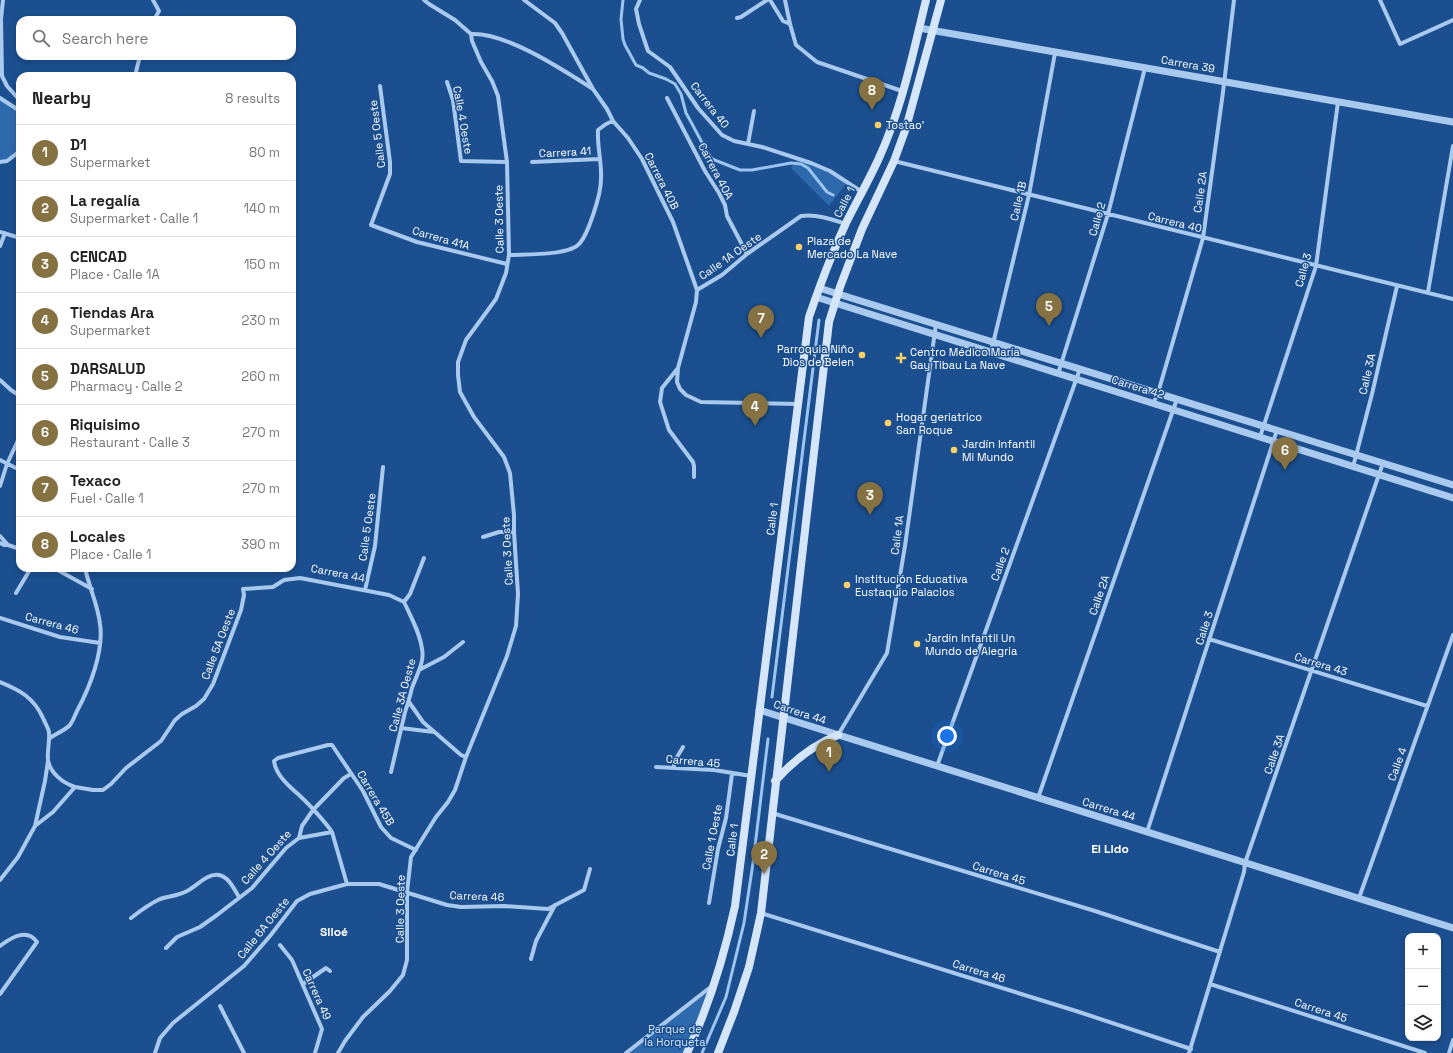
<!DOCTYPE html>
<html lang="en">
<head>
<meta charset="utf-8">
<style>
	:root { --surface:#fff; --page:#f6f6f6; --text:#222; --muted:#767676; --line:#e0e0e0; --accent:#857141 }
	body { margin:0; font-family:"Space Grotesk",sans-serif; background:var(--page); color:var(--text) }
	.controls { position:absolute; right:12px; bottom:12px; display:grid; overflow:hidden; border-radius:8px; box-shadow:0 2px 6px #0003 }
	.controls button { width:36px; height:36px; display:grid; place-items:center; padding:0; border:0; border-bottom:1px solid var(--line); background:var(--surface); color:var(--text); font:20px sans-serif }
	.you { position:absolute; left:947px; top:736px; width:14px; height:14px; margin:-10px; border:3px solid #fff; border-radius:50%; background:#1a73e8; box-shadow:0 0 0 6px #1a73e833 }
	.badge { display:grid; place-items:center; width:26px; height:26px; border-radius:50%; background:var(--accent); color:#fff; font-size:13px; font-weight:700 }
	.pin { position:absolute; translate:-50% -33px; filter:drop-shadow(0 1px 2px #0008) }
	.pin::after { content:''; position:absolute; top:21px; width:14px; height:12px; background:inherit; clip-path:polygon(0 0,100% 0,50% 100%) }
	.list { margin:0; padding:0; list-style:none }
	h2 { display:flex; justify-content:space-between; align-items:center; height:52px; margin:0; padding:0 16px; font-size:17px }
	h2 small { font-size:13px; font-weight:400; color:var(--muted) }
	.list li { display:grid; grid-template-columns:26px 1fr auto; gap:12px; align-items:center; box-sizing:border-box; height:56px; padding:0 16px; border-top:1px solid var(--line) }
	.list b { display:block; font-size:15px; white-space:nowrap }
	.list p { margin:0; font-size:13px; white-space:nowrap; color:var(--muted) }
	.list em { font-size:13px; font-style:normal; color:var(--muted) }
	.icon { flex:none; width:22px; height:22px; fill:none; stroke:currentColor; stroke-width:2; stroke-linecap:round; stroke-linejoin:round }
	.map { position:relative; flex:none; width:1453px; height:1053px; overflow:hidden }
	.search { position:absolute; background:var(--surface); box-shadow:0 2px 6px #0003; left:16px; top:16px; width:280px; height:44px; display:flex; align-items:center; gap:10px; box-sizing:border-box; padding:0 14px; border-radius:12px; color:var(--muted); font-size:15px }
	.panel { position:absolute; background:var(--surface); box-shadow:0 2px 6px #0003; left:16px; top:72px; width:280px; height:500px; border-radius:12px }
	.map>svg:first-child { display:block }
	.green { fill:#2e69ad }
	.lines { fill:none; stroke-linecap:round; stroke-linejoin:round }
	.stream { stroke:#9cc4f0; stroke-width:3 }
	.minor { stroke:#a9c9ee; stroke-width:4 }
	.tertiary { stroke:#a9c9ee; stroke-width:7 }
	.secondary { stroke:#d6e6fa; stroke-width:8 }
	.poi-dot { fill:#ffd166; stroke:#1b4f8f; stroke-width:1.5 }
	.labels { text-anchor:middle; stroke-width:3; stroke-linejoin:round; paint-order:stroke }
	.street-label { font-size:11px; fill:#fff; stroke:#1b4f8f }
	.poi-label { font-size:11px; fill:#fff; stroke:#1b4f8f; text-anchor:start }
	.park-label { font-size:11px; fill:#cfe3fa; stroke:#1b4f8f }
	.neighbourhood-label { font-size:12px; font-weight:bold; fill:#fff; stroke:#1b4f8f }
</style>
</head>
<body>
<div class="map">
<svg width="1453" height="1053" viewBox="0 0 1453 1053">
	<rect width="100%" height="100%" fill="#1b4f8f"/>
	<path class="green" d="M0,98l20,13v40l-13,10 -7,1z
		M797,159l34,14 15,11 -17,22 -38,-38z
		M715,984l-28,69h-61z"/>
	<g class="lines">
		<path class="stream" d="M623,0l-2,19 2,20 2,6 11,20 7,3 6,5 17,6 9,5 6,10 5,19 5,9 15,28 6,9 28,11h12l39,-7 10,1 7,4 19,24 6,3
			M772,697l47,-377
			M702,1053l24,-56 18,-74 9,-60 15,-124"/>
		<path class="minor" d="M3,0l-2,19 1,57 5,10 8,9 5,5
			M153,0l6,11 -5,9
			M424,0l5,4 26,16 16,14c35,-2 92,36 122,55
			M524,0l31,23 7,10 31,56 14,20 6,12 15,17 14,21 31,63 24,68 -1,12 -18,66 -1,14 3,7 6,6 15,7 97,2
			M640,0l-4,9 3,15 9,27 22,16 28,41 24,27 12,6 28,6 49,16 19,8 32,21
			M770,0l13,21 7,3 6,21 21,17 85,29
			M785,0l5,24
			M1380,0l20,44 53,-24
			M737,18l4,-1 26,-17
			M135,76l5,-20
			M447,82l6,18 8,61 46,1
			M380,86l10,76v12l-19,51 46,17 90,22
			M0,98l20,13
			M667,98l38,73 14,22 6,12 2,11 20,38
			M748,144l6,-33
			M894,161l559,138
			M0,162l7,-1 13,-10
			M532,162l67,-3
			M0,232l20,6
			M0,246l5,-13
			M509,255c16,-1 61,1 71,-12 6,-7 10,-19 13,-28 4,-12 8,-23 8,-36 1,-16 -4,-32 -3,-49l8,-6 7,-3
			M697,290l25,-15 25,-21 54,-38c16,-2 30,3 45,8
			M1428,292l25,-146
			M991,352l38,-157 26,-142
			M678,368l-16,20 -2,14 9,28 24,32 1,4v11
			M1058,374l50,-160 37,-146
			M0,380l11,10 9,6
			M1153,404l5,-11 45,-155 20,-146 11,-92
			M1260,437l56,-171 22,-164
			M0,460l20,10
			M1353,467l19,-73 25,-108
			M0,486l7,-22 13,-28
			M0,536l8,9
			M483,537l16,-5h15
			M0,543l4,2h4l12,4
			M54,568l38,21
			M365,590l10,-44 8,-79
			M16,593l15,-25
			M0,618l60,19 40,6
			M1209,639l218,67
			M419,670l25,-13 19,-15
			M0,682c20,8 34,16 43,36 2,5 5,9 6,14 1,9 -2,18 -1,28 2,13 15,23 27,27
			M409,702l14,20 38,33 5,2
			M401,728l33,4
			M838,735l49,-82 18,-107 31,-222
			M50,738c6,-4 15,-8 20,-13 3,-4 5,-10 7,-14 13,-24 27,-60 23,-87 -2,-19 -11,-37 -15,-56
			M937,766l143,-397
			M656,767l58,3 37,6
			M674,768v-6l9,-15
			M391,772l14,-60c3,-8 5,-16 7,-24 4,-12 13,-26 10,-39 -2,-16 -11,-32 -18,-47l6,-8 14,-36
			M1038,798l139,-399
			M772,813l323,98 125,41
			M35,826l18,-14 22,-25 18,3h10l8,-6 15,-16 35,-27 14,-21 7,-6 14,-8 8,-7 9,-15 28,-74 3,-15 -1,-6 30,-2 11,-7 16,-2 89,17 15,7
			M1147,832l130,-402
			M299,838l33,-6
			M0,880l18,-23 17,-31 10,-45 3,-20
			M347,884l-15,-52c-6,-9 -23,-28 -32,-36 -10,-9 -24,-20 -26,-35l4,-3 50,-13h4l31,46 18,36 10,11 25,12
			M1359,898l94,-263
			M709,903l9,-54 8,-31 6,-44
			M761,913l315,98 115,38
			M131,918c9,-7 18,-14 29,-19 9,-3 18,-3 27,-8 10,-5 20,-18 32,-16 10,2 15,14 20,22
			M280,945l12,15 30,69 -7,24
			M0,946c12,-9 27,-18 37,-4l-37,52
			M166,948l11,-11 23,-10 17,-12 35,-27 34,-40 13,-10 3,-12 11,-16 31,-32 7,-4
			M531,959l5,-18 19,-36
			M303,984l23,-16 4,3
			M1210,984l215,69
			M220,1006l24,47
			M155,1053l5,-15 13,-15 71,-57 26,-30 27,-35 13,-7 37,-10h32l68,21 14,2 43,-1 44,3 36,-19 6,-21
			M338,1053l7,-12 18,-24 27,-26 13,-16 4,-15v-68l4,-35 25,-40 12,-15 7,-12 11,-33 41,-101 9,-30 2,-32 -4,-62v-17l-4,-42 -6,-16 -30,-40 -14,-25 -2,-17v-13l8,-22 30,-41 10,-26 3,-18 -2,-93 -9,-66 -6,-15 -11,-19 -9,-21 -1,-7
			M626,1053l86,-67
			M1189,1053l55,-181 1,-9 138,-400
			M1449,1053l4,-13"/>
		<path class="tertiary" d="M919,28l534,94
			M819,288l634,197
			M816,297l637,201
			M759,710l694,218"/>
		<path class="secondary" d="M775,781c18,-20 38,-36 63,-46
			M687,1053c22,-47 37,-96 48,-147l74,-589c11,-32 23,-64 37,-94 11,-22 23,-43 33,-65 23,-50 34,-105 47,-158
			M718,1053l16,-41 15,-45 12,-54 68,-591 11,-35 22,-58 32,-68 12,-33 35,-128"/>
	</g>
	<g class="poi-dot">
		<circle cx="878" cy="125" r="4"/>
		<circle cx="799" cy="247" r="4"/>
		<circle cx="862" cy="355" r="4"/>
		<path d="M899 352h4v4h4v4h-4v4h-4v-4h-4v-4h4z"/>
		<circle cx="888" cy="423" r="4"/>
		<circle cx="954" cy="450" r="4"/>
		<circle cx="847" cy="585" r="4"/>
		<circle cx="917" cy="644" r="4"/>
	</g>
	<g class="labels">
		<g class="street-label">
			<text transform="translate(1188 64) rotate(10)" y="4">Carrera 39</text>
			<text transform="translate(710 105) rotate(52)" y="4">Carrera 40</text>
			<text transform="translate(463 120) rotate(80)" y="4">Calle 4 Oeste</text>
			<text transform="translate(377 134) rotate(-97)" y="4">Calle 5 Oeste</text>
			<text transform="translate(565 152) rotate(-3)" y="4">Carrera 41</text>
			<text transform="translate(716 171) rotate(62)" y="4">Carrera 40A</text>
			<text transform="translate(662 181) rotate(63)" y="4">Carrera 40B</text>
			<text transform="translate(1200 192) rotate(-82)" y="4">Calle 2A</text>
			<text transform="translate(1018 201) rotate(-77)" y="4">Calle 1B</text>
			<text transform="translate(844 202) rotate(-63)" y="4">Calle 1</text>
			<text transform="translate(499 219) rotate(-91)" y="4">Calle 3 Oeste</text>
			<text transform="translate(1097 219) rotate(-74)" y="4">Calle 2</text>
			<text transform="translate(1175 222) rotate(14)" y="4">Carrera 40</text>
			<text transform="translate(441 238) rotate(16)" y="4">Carrera 41A</text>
			<text transform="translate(730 256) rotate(-35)" y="4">Calle 1A Oeste</text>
			<text transform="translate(1303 270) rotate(-75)" y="4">Calle 3</text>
			<text transform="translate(1367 374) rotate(-77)" y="4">Calle 3A</text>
			<text transform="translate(1138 387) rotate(17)" y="4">Carrera 42</text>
			<text transform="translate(772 519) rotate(-83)" y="4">Calle 1</text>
			<text transform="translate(367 527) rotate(-82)" y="4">Calle 5 Oeste</text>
			<text transform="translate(897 535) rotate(-82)" y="4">Calle 1A</text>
			<text transform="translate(507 551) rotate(-93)" y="4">Calle 3 Oeste</text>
			<text transform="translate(1000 564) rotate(-70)" y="4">Calle 2</text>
			<text transform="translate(338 573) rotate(11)" y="4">Carrera 44</text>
			<text transform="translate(1099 595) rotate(-71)" y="4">Calle 2A</text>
			<text transform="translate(52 623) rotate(15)" y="4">Carrera 46</text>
			<text transform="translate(1204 628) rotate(-72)" y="4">Calle 3</text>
			<text transform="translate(218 644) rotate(-69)" y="4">Calle 5A Oeste</text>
			<text transform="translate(1321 664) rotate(17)" y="4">Carrera 43</text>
			<text transform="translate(402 695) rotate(-75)" y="4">Calle 3A Oeste</text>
			<text transform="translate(800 712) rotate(18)" y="4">Carrera 44</text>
			<text transform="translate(1274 754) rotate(-71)" y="4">Calle 3A</text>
			<text transform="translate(693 761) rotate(5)" y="4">Carrera 45</text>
			<text transform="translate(1397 764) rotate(-70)" y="4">Calle 4</text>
			<text transform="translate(376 798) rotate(59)" y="4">Carrera 45B</text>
			<text transform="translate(1109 809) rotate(17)" y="4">Carrera 44</text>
			<text transform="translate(712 837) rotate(-79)" y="4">Calle 1 Oeste</text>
			<text transform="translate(732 840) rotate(-83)" y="4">Calle 1</text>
			<text transform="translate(266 857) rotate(-48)" y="4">Calle 4 Oeste</text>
			<text transform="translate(999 873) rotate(17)" y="4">Carrera 45</text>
			<text transform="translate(477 896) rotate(2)" y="4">Carrera 46</text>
			<text transform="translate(400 909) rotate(-89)" y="4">Calle 3 Oeste</text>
			<text transform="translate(263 928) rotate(-51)" y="4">Calle 6A Oeste</text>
			<text transform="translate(979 971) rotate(17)" y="4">Carrera 46</text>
			<text transform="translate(317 994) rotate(66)" y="4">Carrera 49</text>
			<text transform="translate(1321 1010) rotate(18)" y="4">Carrera 45</text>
		</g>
		<g class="poi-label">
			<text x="886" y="129">Tostao’</text>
			<text x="807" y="245">Plaza de<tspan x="807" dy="13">Mercado La Nave</tspan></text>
			<text x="854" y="353" text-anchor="end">Parroquia Niño<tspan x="854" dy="13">Dios de Belen</tspan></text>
			<text x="910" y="356">Centro Médico María<tspan x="910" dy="13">Gay Tibau La Nave</tspan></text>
			<text x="896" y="421">Hogar geriatrico<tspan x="896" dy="13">San Roque</tspan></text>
			<text x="962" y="448">Jardín Infantil<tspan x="962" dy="13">Mi Mundo</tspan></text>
			<text x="855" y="583">Institución Educativa<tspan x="855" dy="13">Eustaquio Palacios</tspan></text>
			<text x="925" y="642">Jardín Infantil Un<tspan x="925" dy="13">Mundo de Alegria</tspan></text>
		</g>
		<g class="park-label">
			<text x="675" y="1033">Parque de<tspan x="675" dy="13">la Horqueta</tspan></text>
		</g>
		<g class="neighbourhood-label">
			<text x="1110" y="853">El Lido</text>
			<text x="334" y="936">Siloé</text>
		</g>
	</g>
</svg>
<div class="controls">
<button>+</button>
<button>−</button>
<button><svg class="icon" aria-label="layers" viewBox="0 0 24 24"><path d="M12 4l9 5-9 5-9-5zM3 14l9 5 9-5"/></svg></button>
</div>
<div class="you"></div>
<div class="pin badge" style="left:829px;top:772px">1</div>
<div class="pin badge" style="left:764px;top:874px">2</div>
<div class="pin badge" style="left:870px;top:515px">3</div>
<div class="pin badge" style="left:755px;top:426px">4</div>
<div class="pin badge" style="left:1049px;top:326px">5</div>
<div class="pin badge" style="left:1285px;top:470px">6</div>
<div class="pin badge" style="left:761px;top:338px">7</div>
<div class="pin badge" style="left:872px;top:110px">8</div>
<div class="search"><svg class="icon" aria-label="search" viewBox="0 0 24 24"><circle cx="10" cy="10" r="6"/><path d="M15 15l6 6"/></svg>Search here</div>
<section class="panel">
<h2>Nearby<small>8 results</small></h2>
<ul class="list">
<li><span class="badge">1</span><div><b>D1</b><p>Supermarket</p></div><em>80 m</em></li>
<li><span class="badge">2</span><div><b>La regalía</b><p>Supermarket · Calle 1</p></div><em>140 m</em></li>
<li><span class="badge">3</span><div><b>CENCAD</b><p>Place · Calle 1A</p></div><em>150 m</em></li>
<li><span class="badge">4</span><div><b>Tiendas Ara</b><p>Supermarket</p></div><em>230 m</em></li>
<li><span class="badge">5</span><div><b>DARSALUD</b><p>Pharmacy · Calle 2</p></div><em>260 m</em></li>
<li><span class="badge">6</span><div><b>Riquisimo</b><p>Restaurant · Calle 3</p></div><em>270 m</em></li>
<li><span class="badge">7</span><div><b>Texaco</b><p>Fuel · Calle 1</p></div><em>270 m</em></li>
<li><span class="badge">8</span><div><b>Locales</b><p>Place · Calle 1</p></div><em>390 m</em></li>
</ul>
</section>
</div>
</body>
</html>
